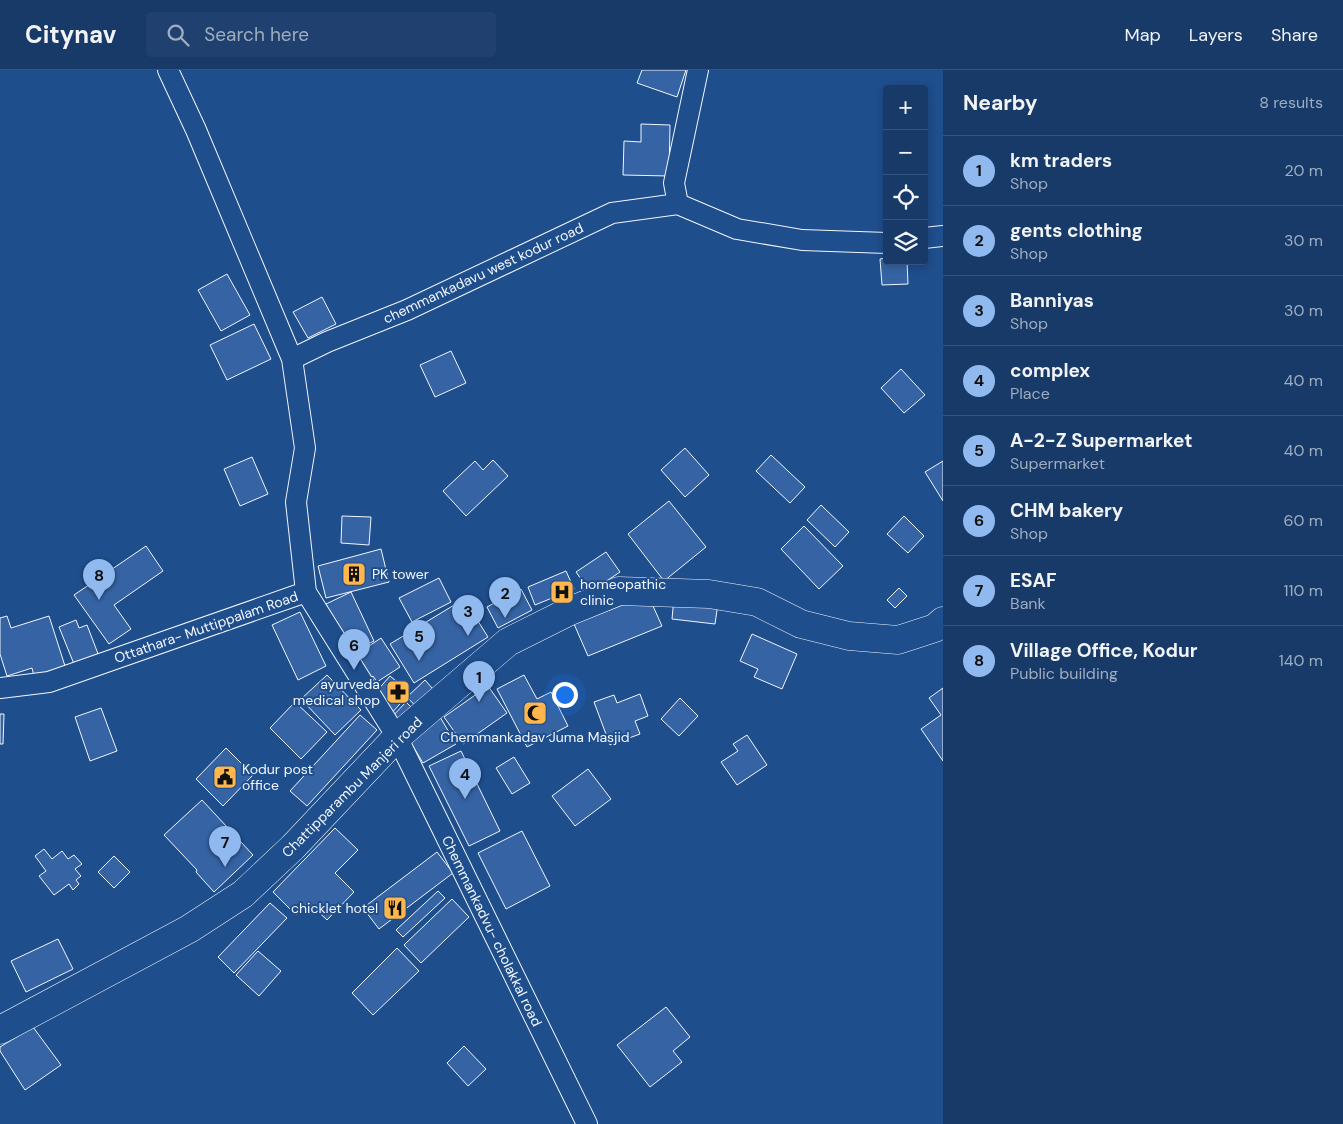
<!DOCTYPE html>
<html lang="en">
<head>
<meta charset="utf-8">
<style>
	:root { --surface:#173a69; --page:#20416f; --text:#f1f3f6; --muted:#9eadc0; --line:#36547d; --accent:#90b9f0 }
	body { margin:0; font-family:"DM Sans",sans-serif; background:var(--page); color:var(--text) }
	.controls { position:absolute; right:15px; top:15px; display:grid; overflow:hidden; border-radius:5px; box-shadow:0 2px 8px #0003 }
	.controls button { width:45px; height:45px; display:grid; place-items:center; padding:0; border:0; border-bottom:1px solid var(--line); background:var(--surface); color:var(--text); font:25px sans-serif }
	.you { position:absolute; left:564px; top:624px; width:18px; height:18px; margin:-12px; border:4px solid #fff; border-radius:50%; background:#1a73e8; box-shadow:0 0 0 8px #1a73e833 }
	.badge { display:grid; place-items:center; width:32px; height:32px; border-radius:50%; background:var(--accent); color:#111; font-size:16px; font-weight:700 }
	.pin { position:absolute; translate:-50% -41px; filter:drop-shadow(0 1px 2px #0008) }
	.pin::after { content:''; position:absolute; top:26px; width:18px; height:15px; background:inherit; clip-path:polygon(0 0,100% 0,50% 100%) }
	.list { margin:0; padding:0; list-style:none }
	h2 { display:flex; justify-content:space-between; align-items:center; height:65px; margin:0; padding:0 20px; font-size:21px }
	h2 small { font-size:16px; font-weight:400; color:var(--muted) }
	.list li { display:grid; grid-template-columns:32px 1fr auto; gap:15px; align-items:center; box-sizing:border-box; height:70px; padding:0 20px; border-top:1px solid var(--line) }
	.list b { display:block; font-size:19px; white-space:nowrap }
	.list p { margin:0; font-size:16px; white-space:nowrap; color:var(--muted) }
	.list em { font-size:16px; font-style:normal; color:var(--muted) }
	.icon { flex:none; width:28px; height:28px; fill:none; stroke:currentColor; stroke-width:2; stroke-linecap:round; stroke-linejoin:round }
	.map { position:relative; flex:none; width:943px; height:1054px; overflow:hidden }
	header { display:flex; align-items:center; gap:30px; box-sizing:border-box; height:70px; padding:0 25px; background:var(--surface); border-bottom:1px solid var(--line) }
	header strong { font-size:24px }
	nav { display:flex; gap:28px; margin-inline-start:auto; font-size:18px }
	.search { width:350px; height:45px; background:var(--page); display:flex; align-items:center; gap:12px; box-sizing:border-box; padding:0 18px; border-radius:5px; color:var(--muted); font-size:19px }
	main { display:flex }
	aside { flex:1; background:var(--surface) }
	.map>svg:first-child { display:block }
	.building { fill:#3563a3; stroke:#f2f6ff }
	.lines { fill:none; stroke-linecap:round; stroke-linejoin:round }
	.minor-casing { stroke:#f2f6ff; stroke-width:22 }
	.secondary-casing { stroke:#f2f6ff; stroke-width:29 }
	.minor { stroke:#1f4e8c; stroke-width:20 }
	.secondary { stroke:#1f4e8c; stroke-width:28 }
	.labels { text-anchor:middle; stroke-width:4; stroke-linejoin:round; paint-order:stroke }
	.street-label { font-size:14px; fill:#f2f6ff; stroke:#1f4e8c }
	.poi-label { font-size:14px; fill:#f2f6ff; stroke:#1f4e8c; text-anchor:start }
</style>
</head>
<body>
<header>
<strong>Citynav</strong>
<div class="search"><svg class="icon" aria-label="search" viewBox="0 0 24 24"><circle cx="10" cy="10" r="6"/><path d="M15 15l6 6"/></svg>Search here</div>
<nav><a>Map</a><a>Layers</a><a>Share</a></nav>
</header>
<main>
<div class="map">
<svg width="943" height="1054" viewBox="0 0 943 1054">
	<rect width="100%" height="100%" fill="#1f4e8c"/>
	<path class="building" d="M642,0h44l-9,27 -40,-14z
		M641,54l29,1 -1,51 -46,-1 1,-34 17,1z
		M887,188v3h20l1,23 -26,1 -2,-26z
		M227,204l23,41 -29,16 -23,-41z
		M322,227l14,27 -28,14 -15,-26z
		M254,254l17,35 -44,21 -17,-35z
		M451,281l15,32 -31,14 -15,-32z
		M901,299l24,26 -21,18 -23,-25z
		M685,378l24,27 -24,22 -24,-27z
		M771,385l34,32 -15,16 -34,-32z
		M252,387l16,37 -28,12 -16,-37z
		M493,390l15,16 -42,40 -23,-25 32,-30 8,9z
		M943,391v40l-18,-29z
		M669,431l37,46 -42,34 -36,-47z
		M821,435l28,27 -14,15 -28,-27z
		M342,446l29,1 -2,28 -28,-2z
		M904,446l20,20 -16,17 -21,-19z
		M804,456l39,40 -24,23 -38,-40z
		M146,476l17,25 -49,34 17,24 -22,15 -35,-49z
		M381,479l8,33 -63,16 -8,-32z
		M606,482l14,20 -30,20 -14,-20z
		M566,501l8,18 -39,16 -7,-18z
		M439,508l12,24 -39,20 -13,-24z
		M899,518l8,8 -12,12 -8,-8z
		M521,519l11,21 -34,18 -11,-21z
		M351,522l23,49 -25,12 -23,-49z
		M648,525l14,31 -74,30 -14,-32z
		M674,528l44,5 -3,21 -43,-5z
		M464,529l24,38 -74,46 -24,-39z
		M300,542l26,54 -28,14 -26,-55z
		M7,546l4,12 38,-12 16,50 -31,10 -2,-8 -25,8 -7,-22v-36z
		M76,550l3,8 8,-3 13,34 -26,5 -15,-37z
		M752,564l45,20 -15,35 -28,-12 4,-8 -18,-8z
		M381,568l19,29 -23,15 -4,-6 -5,4 -14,-24z
		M327,605l34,35 -26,25 -34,-36z
		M524,605l13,24 14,-7 17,34 -41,21 -30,-58z
		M390,606l11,9 -15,17 -11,-9z
		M425,610l15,17 -18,16 -15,-16z
		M488,616l19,27 -44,31 -19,-27z
		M943,618v73l-22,-32 20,-14 -12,-17z
		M399,621l7,6 -15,17 -8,-6z
		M640,624l8,22 -13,5 5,13 -30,11 -16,-43 20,-7 3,8z
		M680,628l18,18 -19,20 -18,-17z
		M295,632l32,30 -26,27 -31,-31z
		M406,632l10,10 -16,17 -10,-10z
		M101,638l16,43 -27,10 -15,-44z
		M0,644h4l-1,30h-3z
		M360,645l17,15 -70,76 -17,-15z
		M440,647l16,27 -33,19 -16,-27z
		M747,665l20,30 -30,20 -16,-23 17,-11 -5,-7z
		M226,678l27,27 -30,31 -27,-27z
		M461,681l39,80 -31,15 -40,-80z
		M514,687l16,26 -18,11 -16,-26z
		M588,699l23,30 -36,27 -23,-30z
		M202,730l51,55 -39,37 -18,-20 1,-2 -33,-35z
		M335,758l23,22 -23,23 19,19 -27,28 -19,-18 -12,13 -23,-23z
		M522,761l28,55 -44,23 -28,-56z
		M44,779l8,10 10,-8 6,8 6,-4 8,9 -7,5 6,7 -5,4 3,4 -6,6 -4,-6 -15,11 -15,-19 7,-5 -11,-15z
		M437,782l16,21 -74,56 -16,-21z
		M114,786l16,16 -16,16 -16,-16z
		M438,821l7,7 -42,39 -7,-7z
		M452,829l17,18 -48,46 -17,-18z
		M270,833l17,15 -53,55 -16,-16z
		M58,869l15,30 -47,23 -15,-31z
		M397,878l22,23 -46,44 -21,-22z
		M258,881l23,20 -22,25 -23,-21z
		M666,937l24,30 -17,14 9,11 -32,25 -33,-42z
		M33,957l28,38 -36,25 -25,-39v-4z
		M464,976l22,23 -18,17 -21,-23z"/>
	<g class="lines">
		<g class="minor-casing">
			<path id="minor" d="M168,0l28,60 96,229 13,89 -9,54 10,90 91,145 190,387
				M678,134l59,25 65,11 85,3
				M678,134l-4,-21 24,-113
				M924,168l19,-2
				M292,289l35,-17 80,-32 205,-97 66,-9
				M0,618l49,-6 257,-90"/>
		</g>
		<g class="secondary-casing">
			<path id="secondary" d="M0,960l189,-101 54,-35 50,-47 104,-110 111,-95 62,-31 49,-20 90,3 48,8 44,22 48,12 49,4 37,-12 8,-7"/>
		</g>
		<use href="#minor" class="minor"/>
		<use href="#secondary" class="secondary"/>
	</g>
	<defs>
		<g id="building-square" transform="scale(1.25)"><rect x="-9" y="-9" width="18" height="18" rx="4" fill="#ffb74d" stroke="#1f4e8c"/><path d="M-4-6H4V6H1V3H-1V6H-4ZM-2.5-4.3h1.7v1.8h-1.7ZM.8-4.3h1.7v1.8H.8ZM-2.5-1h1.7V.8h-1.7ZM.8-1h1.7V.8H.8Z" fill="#111"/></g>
		<g id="hospital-square" transform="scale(1.25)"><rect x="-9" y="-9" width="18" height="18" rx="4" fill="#ffb74d" stroke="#1f4e8c"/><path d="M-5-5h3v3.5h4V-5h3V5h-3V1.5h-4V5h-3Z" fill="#111"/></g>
		<g id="pharmacy-square" transform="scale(1.25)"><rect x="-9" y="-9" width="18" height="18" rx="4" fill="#ffb74d" stroke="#1f4e8c"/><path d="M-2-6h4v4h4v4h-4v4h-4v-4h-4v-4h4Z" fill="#111"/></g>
		<g id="mosque-square" transform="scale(1.25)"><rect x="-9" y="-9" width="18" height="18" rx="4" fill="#ffb74d" stroke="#1f4e8c"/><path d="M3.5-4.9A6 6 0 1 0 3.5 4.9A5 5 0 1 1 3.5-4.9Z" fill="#111"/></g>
		<g id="civic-square" transform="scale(1.25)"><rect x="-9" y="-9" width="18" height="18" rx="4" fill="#ffb74d" stroke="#1f4e8c"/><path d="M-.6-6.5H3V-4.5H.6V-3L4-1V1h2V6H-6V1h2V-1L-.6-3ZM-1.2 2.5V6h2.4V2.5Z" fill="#111"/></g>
		<g id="restaurant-square" transform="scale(1.25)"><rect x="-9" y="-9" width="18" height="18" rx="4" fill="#ffb74d" stroke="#1f4e8c"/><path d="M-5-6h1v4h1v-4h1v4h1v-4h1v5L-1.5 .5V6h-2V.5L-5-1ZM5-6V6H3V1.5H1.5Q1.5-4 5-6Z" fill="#111"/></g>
	</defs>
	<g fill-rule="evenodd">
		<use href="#building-square" x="354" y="504"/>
		<use href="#hospital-square" x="562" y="522"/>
		<use href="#pharmacy-square" x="398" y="622"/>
		<use href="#mosque-square" x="535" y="643"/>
		<use href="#civic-square" x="225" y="707"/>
		<use href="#restaurant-square" x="395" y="838"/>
	</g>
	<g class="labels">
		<g class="street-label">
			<text transform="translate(483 203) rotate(-25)" y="5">chemmankadavu west kodur road</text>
			<text transform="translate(206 557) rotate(-19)" y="5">Ottathara- Muttippalam Road</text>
			<text transform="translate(352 717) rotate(-45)" y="5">Chattipparambu Manjeri road</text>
			<text transform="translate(492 861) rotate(64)" y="5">Chemmankadvu- cholakkal road</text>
		</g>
		<g class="poi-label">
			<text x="372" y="509">PK tower</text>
			<text x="580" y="519">homeopathic<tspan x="580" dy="16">clinic</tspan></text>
			<text x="380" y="619" text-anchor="end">ayurveda<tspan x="380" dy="16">medical shop</tspan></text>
			<text x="535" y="672" text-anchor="middle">Chemmankadav Juma Masjid</text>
			<text x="242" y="704">Kodur post<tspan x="242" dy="16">office</tspan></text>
			<text x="378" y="843" text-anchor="end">chicklet hotel</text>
		</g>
	</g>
</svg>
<div class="controls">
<button>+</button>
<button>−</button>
<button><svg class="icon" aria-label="locate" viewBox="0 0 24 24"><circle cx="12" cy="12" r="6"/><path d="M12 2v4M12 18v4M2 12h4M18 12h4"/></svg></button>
<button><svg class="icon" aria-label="layers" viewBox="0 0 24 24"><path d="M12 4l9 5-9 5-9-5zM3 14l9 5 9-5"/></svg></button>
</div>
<div class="you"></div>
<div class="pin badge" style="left:479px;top:632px">1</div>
<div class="pin badge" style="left:505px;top:548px">2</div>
<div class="pin badge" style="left:468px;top:566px">3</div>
<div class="pin badge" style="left:465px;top:729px">4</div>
<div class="pin badge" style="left:419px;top:591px">5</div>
<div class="pin badge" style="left:354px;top:600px">6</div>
<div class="pin badge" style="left:225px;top:797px">7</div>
<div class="pin badge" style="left:99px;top:530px">8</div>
</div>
<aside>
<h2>Nearby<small>8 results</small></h2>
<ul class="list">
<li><span class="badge">1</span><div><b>km traders</b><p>Shop</p></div><em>20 m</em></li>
<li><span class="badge">2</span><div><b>gents clothing</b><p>Shop</p></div><em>30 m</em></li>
<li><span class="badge">3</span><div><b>Banniyas</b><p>Shop</p></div><em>30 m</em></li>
<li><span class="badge">4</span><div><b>complex</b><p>Place</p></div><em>40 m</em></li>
<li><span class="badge">5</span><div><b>A-2-Z Supermarket</b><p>Supermarket</p></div><em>40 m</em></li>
<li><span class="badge">6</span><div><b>CHM bakery</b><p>Shop</p></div><em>60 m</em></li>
<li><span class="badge">7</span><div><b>ESAF</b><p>Bank</p></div><em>110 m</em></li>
<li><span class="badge">8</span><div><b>Village Office, Kodur</b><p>Public building</p></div><em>140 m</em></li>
</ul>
</aside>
</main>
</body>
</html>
